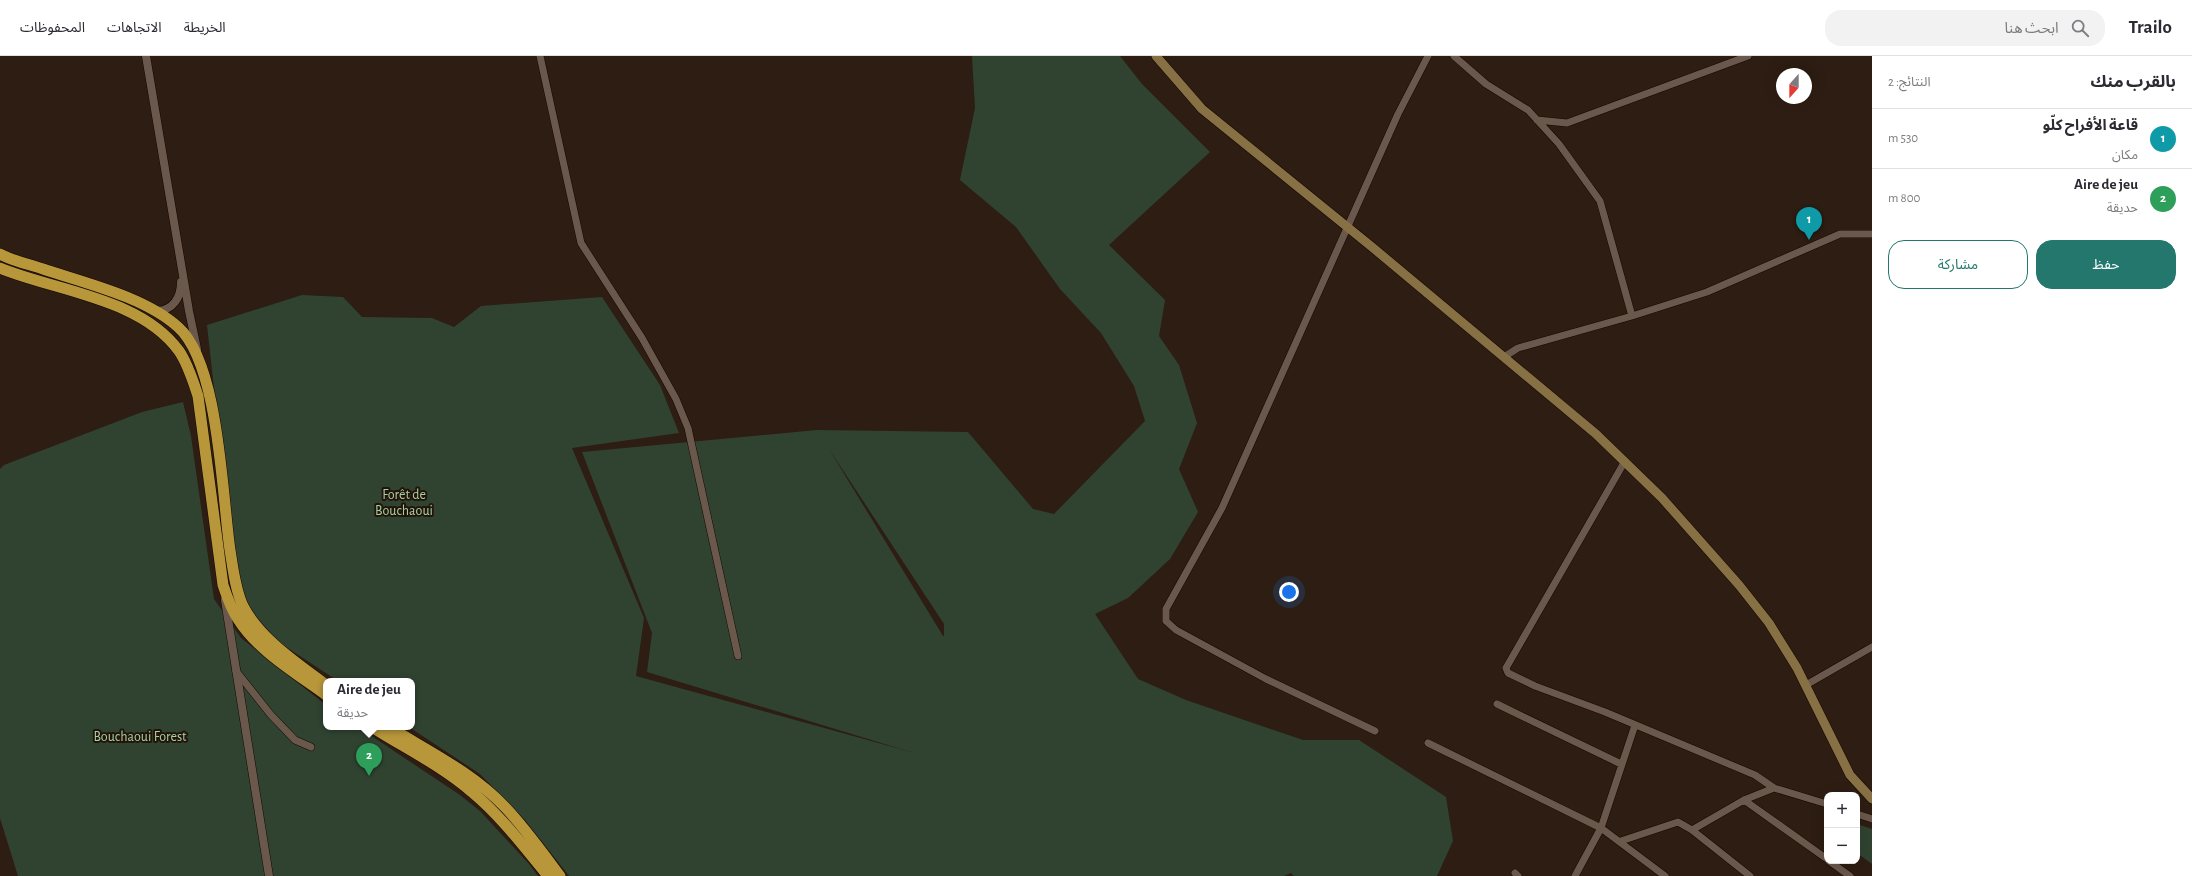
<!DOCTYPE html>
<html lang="ar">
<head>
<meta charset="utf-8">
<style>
	:root { --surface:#fff; --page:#f2f2f3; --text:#2b2b33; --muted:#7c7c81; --line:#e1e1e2; --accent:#23776c }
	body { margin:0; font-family:"Alegreya Sans","Noto Sans Arabic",sans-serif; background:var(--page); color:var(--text); direction:rtl }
	.controls { position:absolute; right:12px; bottom:12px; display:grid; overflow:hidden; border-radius:8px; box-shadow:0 4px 16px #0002 }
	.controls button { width:36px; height:36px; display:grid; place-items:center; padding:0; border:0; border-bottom:1px solid var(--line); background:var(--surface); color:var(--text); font:20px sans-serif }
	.compass { position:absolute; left:1776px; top:12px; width:36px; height:36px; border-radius:50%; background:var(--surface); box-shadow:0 4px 16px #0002; rotate:201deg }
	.you { position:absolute; left:1289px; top:536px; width:14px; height:14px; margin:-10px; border:3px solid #fff; border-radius:50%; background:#1a73e8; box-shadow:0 0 0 6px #1a73e833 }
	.badge { display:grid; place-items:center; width:26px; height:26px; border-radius:50%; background:var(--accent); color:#fff; font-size:13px; font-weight:700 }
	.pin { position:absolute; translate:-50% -33px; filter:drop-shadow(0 1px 2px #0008) }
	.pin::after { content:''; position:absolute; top:21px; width:14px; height:12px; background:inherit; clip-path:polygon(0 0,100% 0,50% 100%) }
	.popup { position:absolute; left:323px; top:622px; width:92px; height:52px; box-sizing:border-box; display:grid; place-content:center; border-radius:8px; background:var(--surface); filter:drop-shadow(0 1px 3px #0005); font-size:13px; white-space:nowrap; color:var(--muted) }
	.popup b { font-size:15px; color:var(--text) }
	.popup::after { content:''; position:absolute; left:50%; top:100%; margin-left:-8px; border:8px solid transparent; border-top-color:var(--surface) }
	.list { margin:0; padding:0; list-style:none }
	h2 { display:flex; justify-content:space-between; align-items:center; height:52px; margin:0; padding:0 16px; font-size:17px }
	h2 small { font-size:13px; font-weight:400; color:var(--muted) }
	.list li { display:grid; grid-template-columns:26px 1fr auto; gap:12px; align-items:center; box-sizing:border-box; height:60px; padding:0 16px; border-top:1px solid var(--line) }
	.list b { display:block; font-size:15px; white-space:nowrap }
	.list p { margin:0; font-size:13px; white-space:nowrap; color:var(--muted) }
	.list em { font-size:13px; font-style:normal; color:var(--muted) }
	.actions { display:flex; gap:8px; padding:12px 16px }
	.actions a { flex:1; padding:9px 0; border:1px solid var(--accent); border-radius:16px; text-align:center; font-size:14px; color:var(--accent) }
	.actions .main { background:var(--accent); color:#fff }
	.icon { flex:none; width:22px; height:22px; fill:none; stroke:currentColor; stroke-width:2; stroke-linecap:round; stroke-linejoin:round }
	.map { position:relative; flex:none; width:1872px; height:820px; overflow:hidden; direction:ltr }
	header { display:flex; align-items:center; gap:24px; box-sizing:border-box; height:56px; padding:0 20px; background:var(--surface); border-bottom:1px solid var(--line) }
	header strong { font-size:19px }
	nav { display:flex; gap:22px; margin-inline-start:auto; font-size:14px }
	.search { width:280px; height:36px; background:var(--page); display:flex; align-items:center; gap:10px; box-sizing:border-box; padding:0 14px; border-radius:16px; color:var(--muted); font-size:15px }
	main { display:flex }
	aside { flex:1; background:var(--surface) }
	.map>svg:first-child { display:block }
	.green { fill:#304331; fill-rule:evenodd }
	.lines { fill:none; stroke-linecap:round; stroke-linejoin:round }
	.minor-casing { stroke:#140701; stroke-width:8 }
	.tertiary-casing { stroke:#140701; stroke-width:9 }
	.secondary-casing { stroke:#140701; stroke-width:10 }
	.trunk-casing { stroke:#140701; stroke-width:12 }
	.minor { stroke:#6b584c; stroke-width:7 }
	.tertiary { stroke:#6b584c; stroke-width:8 }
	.secondary { stroke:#887045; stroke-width:9 }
	.trunk { stroke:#b8973a; stroke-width:11 }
	.labels { text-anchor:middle; stroke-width:4; stroke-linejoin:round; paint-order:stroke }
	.park-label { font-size:14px; fill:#a4d1a5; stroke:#231409 }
</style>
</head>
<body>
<header>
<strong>Trailo</strong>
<div class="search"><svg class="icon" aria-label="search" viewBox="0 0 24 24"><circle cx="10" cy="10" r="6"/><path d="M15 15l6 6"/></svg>ابحث هنا</div>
<nav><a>الخريطة</a><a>الاتجاهات</a><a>المحفوظات</a></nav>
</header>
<main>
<aside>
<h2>بالقرب منك<small>النتائج: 2</small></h2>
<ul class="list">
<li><span class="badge" style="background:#0f9aa8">1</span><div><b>قاعة الأفراح كلّو</b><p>مكان</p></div><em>530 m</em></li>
<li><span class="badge" style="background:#2e9e5b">2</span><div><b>Aire de jeu</b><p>حديقة</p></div><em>800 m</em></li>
</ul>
<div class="actions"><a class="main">حفظ</a><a>مشاركة</a></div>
</aside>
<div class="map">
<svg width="1872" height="820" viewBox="0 0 1872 820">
	<rect width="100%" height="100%" fill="#2d1d12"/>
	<path class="green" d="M972,0h148l22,28 68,68 -101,93 56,55 -6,36 20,29 18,58 -18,46 19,43 -28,47 -42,39 -33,16 43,65 48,21 117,40h56l87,57 7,44 -16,35h-143l-3,-3 -7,3h-715l-44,-56 -45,-46 -71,-47h3v-46h-74l-61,-40 -23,-21 -12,-31 -11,-48 -24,-216 95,-30 41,2 19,20 70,1 22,9 27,-21 121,-9 58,88 19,48 -107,15 72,170 -8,58 275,76 -264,-80 5,-39 -70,-181 235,-22 151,2 65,77 21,5 91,-93 -11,-35 -33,-53 -41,-44 -44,-62 -56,-47 15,-72zM829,393l115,175v12h-1z
		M183,346l8,34 23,163 27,39 85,67v22h32l102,68 20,16 49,53 9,12h-520l-18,-58v-349l4,-4 138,-53z
		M1857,768l15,5v35l-15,-11z"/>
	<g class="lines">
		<g class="minor-casing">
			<path id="minor" d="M540,0l41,187 61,95 34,61 12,29 50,228
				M1454,0l32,28 42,26 31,34 41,57 32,115
				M1537,64l30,3 181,-67
				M1504,301l14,-9 114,-32 75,-24 133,-58h32
				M1625,405l-119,207 2,5 27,13 70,26 150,63 19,13
				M236,615l35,44 24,25 16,7
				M1806,629l66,-38
				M1497,648l124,60
				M1375,675l-109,-52 -90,-49 -10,-9v-12l56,-101 176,-394 30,-58
				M1428,687l173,85 64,48
				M1744,744l83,59
				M1857,758l15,5
				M1692,774l52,-30 30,-12 53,16
				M1621,785l57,-19 14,8 58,46
				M1829,805l21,15
				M1515,817l3,3
				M1575,820l26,-48 34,-103"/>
		</g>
		<g class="tertiary-casing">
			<path id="tertiary" d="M146,0l43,255 8,38
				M157,255c16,-1 24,-13 24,-29
				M225,544l44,276"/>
		</g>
		<g class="secondary-casing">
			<path id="secondary" d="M1156,0l46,53 170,138 224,187 66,64 77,87 30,38 28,45 53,107 22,24"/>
		</g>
		<g class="trunk-casing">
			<path id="trunk" d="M0,198c13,7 28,10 43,15 42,14 102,28 135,58 41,36 44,168 52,223 3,18 5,39 13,56 17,33 54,57 83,79
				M0,212c56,23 141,30 179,83 9,13 14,30 19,45l25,189c4,12 8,24 15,34 20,32 58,54 88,76
				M372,671c33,21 70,39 100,65 29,24 52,55 76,84
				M389,671c39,24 84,46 116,80 20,21 37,45 55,69"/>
		</g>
		<use href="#minor" class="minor"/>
		<use href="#tertiary" class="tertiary"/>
		<use href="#secondary" class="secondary"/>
		<use href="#trunk" class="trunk"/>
	</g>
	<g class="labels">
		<g class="park-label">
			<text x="404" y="443">Forêt de<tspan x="404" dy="16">Bouchaoui</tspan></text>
			<text x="140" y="685">Bouchaoui Forest</text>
		</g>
	</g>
</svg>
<div class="controls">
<button>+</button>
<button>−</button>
</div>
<svg class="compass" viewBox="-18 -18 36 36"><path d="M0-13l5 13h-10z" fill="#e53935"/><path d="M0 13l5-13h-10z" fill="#7c7c81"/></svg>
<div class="you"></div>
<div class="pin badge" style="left:1809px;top:184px;background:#0f9aa8">1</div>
<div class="pin badge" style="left:369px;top:720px;background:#2e9e5b">2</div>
<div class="popup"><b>Aire de jeu</b>حديقة</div>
</div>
</main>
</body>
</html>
